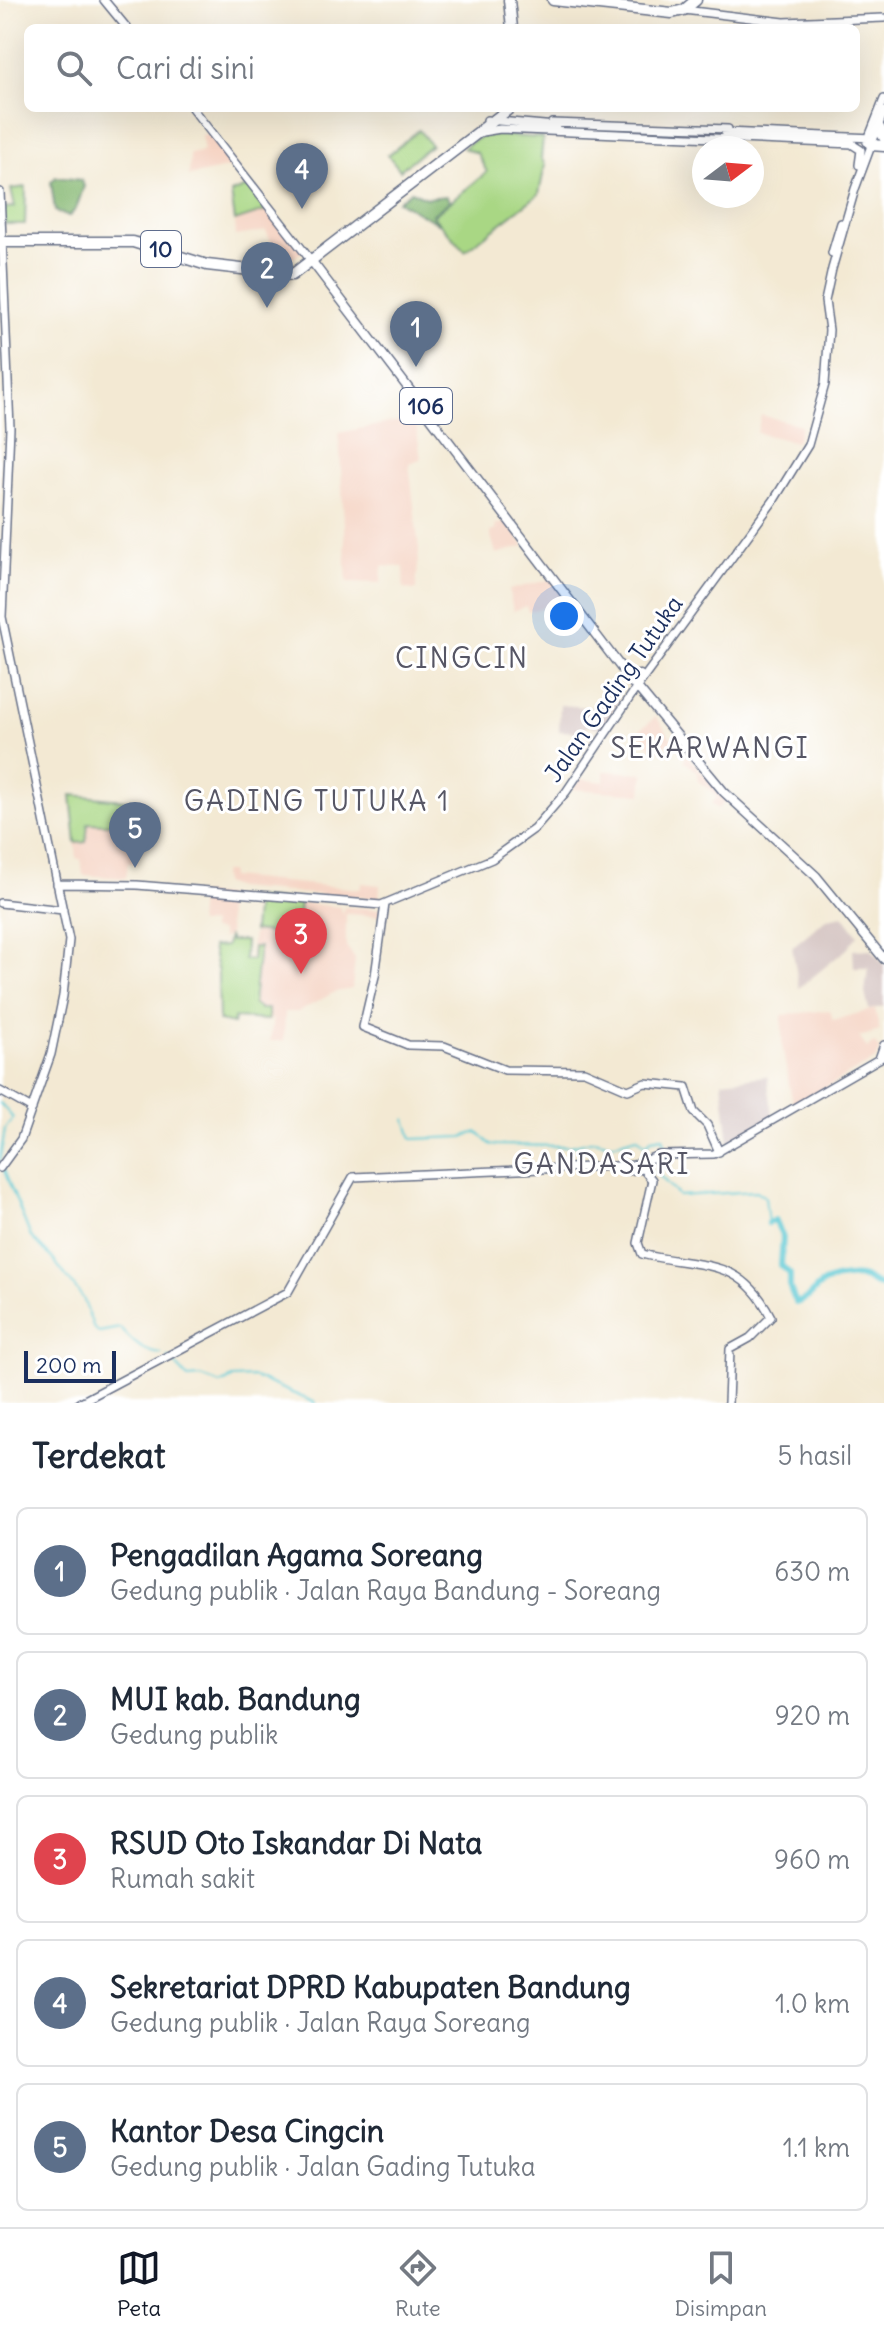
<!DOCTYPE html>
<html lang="id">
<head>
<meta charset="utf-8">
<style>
	:root { --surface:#fff; --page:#f6f6f7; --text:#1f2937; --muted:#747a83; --line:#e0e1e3; --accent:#111827 }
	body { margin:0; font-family:Delius,sans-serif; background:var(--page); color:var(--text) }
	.compass { position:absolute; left:692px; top:136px; width:72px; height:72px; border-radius:50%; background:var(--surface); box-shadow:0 8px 32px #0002; rotate:74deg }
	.scale { position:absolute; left:24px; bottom:20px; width:92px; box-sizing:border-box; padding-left:8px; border:4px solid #1b2f5e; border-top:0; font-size:22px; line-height:28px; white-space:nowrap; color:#1b2f5e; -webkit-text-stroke:6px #fff; paint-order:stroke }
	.you { position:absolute; left:564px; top:616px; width:28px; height:28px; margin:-20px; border:6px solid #fff; border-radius:50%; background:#1a73e8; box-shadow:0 0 0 12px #1a73e833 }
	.badge { display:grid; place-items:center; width:52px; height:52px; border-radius:50%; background:var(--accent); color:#fff; font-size:26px; font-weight:700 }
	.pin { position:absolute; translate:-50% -66px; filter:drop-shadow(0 2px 4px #0008) }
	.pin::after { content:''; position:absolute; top:42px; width:28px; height:24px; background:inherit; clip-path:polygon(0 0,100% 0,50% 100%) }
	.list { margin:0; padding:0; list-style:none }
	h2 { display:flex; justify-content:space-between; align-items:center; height:104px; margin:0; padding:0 32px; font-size:34px }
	h2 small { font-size:26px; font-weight:400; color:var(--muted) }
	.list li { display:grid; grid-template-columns:52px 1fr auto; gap:24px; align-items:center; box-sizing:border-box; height:128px; margin:0 16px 16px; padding:0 16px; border:2px solid var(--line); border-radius:12px }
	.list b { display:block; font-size:30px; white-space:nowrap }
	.list p { margin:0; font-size:26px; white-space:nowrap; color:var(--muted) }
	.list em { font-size:26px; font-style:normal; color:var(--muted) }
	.icon { flex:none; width:44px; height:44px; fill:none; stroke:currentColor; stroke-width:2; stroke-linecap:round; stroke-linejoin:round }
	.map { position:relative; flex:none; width:884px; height:1403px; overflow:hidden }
	.search { position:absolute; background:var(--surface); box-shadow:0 8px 32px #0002; left:24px; right:24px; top:24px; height:88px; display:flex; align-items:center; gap:20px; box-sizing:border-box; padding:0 28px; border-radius:12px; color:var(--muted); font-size:30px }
	.sheet { height:824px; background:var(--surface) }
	nav { display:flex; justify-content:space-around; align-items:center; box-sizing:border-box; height:112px; border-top:2px solid var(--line); background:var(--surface); font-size:22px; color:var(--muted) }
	nav a { display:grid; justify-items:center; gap:4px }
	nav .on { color:var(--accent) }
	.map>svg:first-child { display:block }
	.built { fill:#f5d3c2 }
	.industrial { fill:#d1c0bd }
	.green { fill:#a9d784; stroke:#628371; stroke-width:2 }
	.forest { fill:#86b872; stroke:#507468; stroke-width:2 }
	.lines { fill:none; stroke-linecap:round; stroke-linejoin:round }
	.stream { stroke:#5dc9d4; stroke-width:2 }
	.river { stroke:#5dc9d4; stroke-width:6 }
	.secondary-casing { stroke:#677087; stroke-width:10 }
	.primary-casing { stroke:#677087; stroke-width:11 }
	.highway-casing { stroke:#677087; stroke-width:13 }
	.secondary { stroke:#fff; stroke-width:7 }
	.primary { stroke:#fff; stroke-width:8 }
	.highway { stroke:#fff; stroke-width:10 }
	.labels { text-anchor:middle; stroke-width:6; stroke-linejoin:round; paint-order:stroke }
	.shield { fill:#fff; stroke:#5f6d8e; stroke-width:2 }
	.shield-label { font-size:22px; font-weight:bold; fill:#1b2f5e }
	.street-label { font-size:24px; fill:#1b2f5e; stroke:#fff }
	.quarter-label { font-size:28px; letter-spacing:2px; fill:#565665; stroke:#fff }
</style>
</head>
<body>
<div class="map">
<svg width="884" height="1403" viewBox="0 0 884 1403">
	<rect width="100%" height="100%" fill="#fff"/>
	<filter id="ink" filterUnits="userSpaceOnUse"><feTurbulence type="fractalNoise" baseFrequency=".0125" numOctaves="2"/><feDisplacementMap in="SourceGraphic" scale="16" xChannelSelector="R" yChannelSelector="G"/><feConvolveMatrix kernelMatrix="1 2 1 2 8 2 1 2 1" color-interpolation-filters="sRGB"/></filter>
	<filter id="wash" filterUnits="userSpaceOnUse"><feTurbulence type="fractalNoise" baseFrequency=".006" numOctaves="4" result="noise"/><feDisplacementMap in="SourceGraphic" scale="32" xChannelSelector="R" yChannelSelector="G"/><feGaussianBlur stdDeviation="1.8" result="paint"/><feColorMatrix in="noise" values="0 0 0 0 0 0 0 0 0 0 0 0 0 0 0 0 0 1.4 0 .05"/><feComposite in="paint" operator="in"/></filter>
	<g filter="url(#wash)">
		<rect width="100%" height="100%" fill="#f3e9d3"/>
		<path class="built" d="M209,134l27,32 -47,10 1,-22 14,-3 -3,-16z
			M269,210l33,42 -20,13 -16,-34 -30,5 -1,-14z
			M761,415l40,10 -5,17 -39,-9z
			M415,418l6,41 -12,4 10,87 -3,40 -13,-1 1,-22 -22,-1 -1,17 -34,-1 -8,-149z
			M506,522l19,24 -29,8 -6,-22 6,-2 -1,-5z
			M551,579l17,21 -40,12 -2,-6 -13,5 -4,-21z
			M656,717l17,23 -18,13 -17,-22z
			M686,754l41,46 -9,9 -7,-6 6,-5 -6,-7 -13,-10 -1,-10 -13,-10z
			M604,771l40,2 -2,21 -69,-5 7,-10 24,3z
			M70,795l63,5 -3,30 10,2 -3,32 -9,-2 -2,16 -43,-3 -2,-16h-4z
			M222,872h8v5l130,12 2,-6 18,2 -1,14 -143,-11 -13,-5z
			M200,894l25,2 4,40 -8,2v-7l-10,-1 1,-7 -14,1z
			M301,903l39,4 3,7 1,-7 37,2v7l-35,-2v32l9,13 -3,30 -17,3 -37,20h-13l-1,29h-14l3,-23 -4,3 -25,-2 9,-87 45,4z
			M875,1009l5,22 -21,6 8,11 7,-5 6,7 -5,10 -82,45 -11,-59v-31l48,-5 3,10z"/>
		<path class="industrial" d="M601,699h20l-20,29 -15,-2v6l-27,-1 1,-26 39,3z
			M843,915l15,20 -11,14 -48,39 -7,-41 35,-29z
			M871,949l13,16v41l-15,4 -4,-17 3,-25h-14l-1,-18z
			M767,1076l6,40 -44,28 -7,-63z"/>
		<path class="green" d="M419,130l12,15 -31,25 -12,-15z
			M496,135l47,3 -2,20 4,7 -6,29 -74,57 -32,-35 54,-44 -10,-19 -14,-5 16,-11z
			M250,186l18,24 -33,11 -4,-28z
			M26,187l-1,37h-20l-1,-16 11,-1 -4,-18z
			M71,795l63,6 -3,28 10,-2 4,-9 5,2 -1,13 -6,2 5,2 -1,5h-7v-7h-13v-10l-39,-2 -2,19 -10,1z
			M256,898l44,4 -3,34 -44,-5z
			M228,937l2,4h15l-1,19h8l1,-13h6l-6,57 6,5h9v11l-34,-2 -1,6 -14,-3 -1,-48 -6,-26 14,-1z"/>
		<path class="forest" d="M56,177l25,3 3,6 -8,23 -7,7 -14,-5 -4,-29z
			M411,191l15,7 20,-2 4,5 -18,14 7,9 -41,-23z"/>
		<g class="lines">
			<path class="stream" d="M0,1103l13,15 -8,11 -5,31
				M406,1119l6,20 50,-2 16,-5 13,13 80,1 23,-6 18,4 25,-7 9,8 5,-6 12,-2 4,14
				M667,1157l-11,15 23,24 77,-5 9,6 3,26
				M3,1168l28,69 21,21 31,40 11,31 5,3 21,-4c12,13 23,25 42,26
				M168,1357l20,21 13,-1 20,7 11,-6 22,-1 62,26"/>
			<path class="river" d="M768,1223l7,-3 8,17 -2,28 9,9v14l6,15c18,-6 15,-12 26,-19 8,-5 30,-9 38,-7 10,2 13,8 24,10"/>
		</g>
	</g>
	<g filter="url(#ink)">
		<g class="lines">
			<g class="secondary-casing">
				<path id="secondary" d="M104,0l23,28
					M684,10l100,12 100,-4
					M192,108l117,150
					M487,120l69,6
					M552,123l176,6
					M482,132l18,-3 353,15
					M725,132l149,6
					M867,142l17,-43
					M850,143l11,7 -2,15
					M0,192l10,236 -8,189 67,323 -6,56 -12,58 -30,85 -21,29
					M832,253l9,-30
					M57,884l80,1 244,20 111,-46 42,-30 32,-37 71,-105 137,-187 34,-55 17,-61 4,-54 -4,-29 7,-32 23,-80 29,-78
					M0,903l63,7
					M385,904l-10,72 -12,51 45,18 36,1 61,24 79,1 44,19 17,-7 41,4 8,25 13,13 12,27
					M879,1059l5,-14
					M0,1091l32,18
					M617,1168l8,3 18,-2 9,11 -14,63 4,11c58,15 98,1 129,63l-21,21 -20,11 -2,54
					M79,1403l209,-111 65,-115 262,-11 19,-1 25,-10 55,-1 170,-98"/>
			</g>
			<g class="primary-casing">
				<path id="primary" d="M310,259l328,431
					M629,676l11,-1
					M636,686l88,106 92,84 68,83"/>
			</g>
			<g class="highway-casing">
				<path id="highway" d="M509,0l3,28
					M553,0l119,13 12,-3 12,-10
					M878,126l6,11
					M871,145l13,1
					M0,242h133l74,23 85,10 218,-167"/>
			</g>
			<use href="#secondary" class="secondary"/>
			<use href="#primary" class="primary"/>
			<use href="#highway" class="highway"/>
		</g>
	</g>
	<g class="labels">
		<g class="shield">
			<rect x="141" y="231" width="40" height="36" rx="6"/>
			<rect x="400" y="388" width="52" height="36" rx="6"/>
		</g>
		<g class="shield-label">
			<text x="161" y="257">10</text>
			<text x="426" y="414">106</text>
		</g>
		<g class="street-label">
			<text transform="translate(614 689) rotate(-55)" y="8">Jalan Gading Tutuka</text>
		</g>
		<g class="quarter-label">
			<text x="462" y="668">CINGCIN</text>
			<text x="710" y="758">SEKARWANGI</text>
			<text x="317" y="811">GADING TUTUKA 1</text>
			<text x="602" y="1174">GANDASARI</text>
		</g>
	</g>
</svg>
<svg class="compass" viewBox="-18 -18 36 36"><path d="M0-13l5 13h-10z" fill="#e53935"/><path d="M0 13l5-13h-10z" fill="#747a83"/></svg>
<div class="scale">200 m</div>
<div class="you"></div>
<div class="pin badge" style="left:416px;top:367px;background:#5c6f8a">1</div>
<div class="pin badge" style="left:267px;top:308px;background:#5c6f8a">2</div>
<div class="pin badge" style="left:301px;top:974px;background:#e0444e">3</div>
<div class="pin badge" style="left:302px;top:209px;background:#5c6f8a">4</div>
<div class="pin badge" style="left:135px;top:868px;background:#5c6f8a">5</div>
<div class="search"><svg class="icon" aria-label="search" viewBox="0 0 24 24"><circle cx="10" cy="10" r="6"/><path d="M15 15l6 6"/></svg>Cari di sini</div>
</div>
<section class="sheet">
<h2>Terdekat<small>5 hasil</small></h2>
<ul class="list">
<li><span class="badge" style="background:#5c6f8a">1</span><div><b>Pengadilan Agama Soreang</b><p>Gedung publik · Jalan Raya Bandung - Soreang</p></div><em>630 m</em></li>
<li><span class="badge" style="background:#5c6f8a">2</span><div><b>MUI kab. Bandung</b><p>Gedung publik</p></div><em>920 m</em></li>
<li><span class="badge" style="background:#e0444e">3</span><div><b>RSUD Oto Iskandar Di Nata</b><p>Rumah sakit</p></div><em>960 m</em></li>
<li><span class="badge" style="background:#5c6f8a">4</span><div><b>Sekretariat DPRD Kabupaten Bandung</b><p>Gedung publik · Jalan Raya Soreang</p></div><em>1.0 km</em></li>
<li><span class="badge" style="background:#5c6f8a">5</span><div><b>Kantor Desa Cingcin</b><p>Gedung publik · Jalan Gading Tutuka</p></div><em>1.1 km</em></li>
</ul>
</section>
<nav>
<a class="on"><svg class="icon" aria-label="map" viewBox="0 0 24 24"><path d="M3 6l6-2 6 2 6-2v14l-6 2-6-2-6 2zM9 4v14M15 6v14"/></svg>Peta</a>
<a><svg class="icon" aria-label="directions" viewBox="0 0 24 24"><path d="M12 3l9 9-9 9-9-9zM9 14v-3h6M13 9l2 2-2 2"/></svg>Rute</a>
<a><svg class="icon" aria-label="saved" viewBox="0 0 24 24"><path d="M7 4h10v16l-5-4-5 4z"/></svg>Disimpan</a>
</nav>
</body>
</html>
